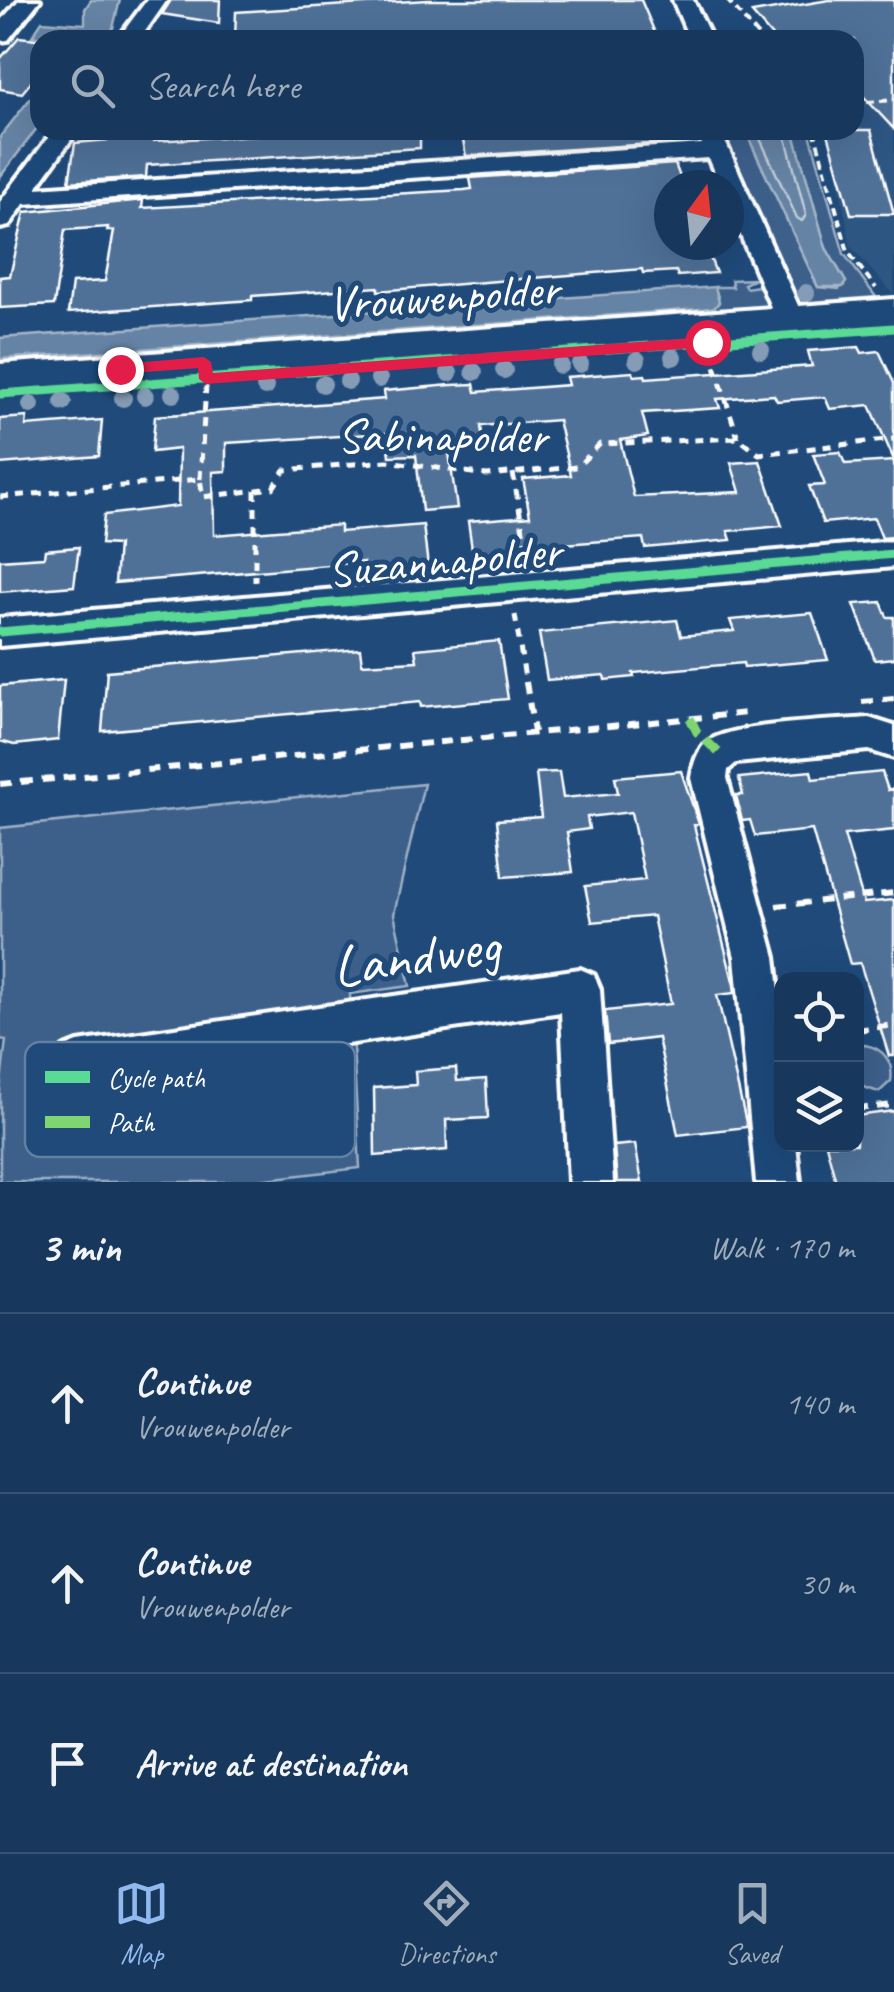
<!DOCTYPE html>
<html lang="en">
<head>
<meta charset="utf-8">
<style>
	:root { --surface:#17385c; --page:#203f62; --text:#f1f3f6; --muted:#9eacbb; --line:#365272; --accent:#90b9f0 }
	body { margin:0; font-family:Caveat,sans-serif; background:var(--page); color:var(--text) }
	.controls { position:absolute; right:30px; bottom:30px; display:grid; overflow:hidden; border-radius:20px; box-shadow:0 10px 40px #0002 }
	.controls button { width:90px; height:90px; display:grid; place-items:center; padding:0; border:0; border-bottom:2px solid var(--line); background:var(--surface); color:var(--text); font:50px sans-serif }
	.compass { position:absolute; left:654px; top:170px; width:90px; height:90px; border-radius:50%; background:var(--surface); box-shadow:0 10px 40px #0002; rotate:15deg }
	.stop { position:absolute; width:30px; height:30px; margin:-22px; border:8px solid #e11d48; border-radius:50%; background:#fff }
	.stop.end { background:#e11d48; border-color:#fff; box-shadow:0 2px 10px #0008 }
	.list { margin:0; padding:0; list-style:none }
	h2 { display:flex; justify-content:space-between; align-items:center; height:130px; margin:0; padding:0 40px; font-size:42px }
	h2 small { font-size:32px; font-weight:400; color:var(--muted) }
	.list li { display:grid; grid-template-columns:65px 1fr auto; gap:30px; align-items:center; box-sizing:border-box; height:180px; padding:0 40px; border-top:2px solid var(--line) }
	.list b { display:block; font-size:38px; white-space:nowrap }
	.list p { margin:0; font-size:32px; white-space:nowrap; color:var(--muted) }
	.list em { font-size:32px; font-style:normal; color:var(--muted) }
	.icon { flex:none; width:55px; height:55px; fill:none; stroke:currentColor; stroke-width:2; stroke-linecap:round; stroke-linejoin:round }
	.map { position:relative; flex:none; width:894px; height:1182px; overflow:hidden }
	.search { position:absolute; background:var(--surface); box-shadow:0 10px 40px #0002; left:30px; right:30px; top:30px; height:110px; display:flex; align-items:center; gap:25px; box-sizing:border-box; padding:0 35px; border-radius:30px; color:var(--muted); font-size:38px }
	.sheet { height:670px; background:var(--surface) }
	nav { display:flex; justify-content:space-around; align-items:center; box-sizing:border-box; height:140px; border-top:2px solid var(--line); background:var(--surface); font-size:28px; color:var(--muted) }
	nav a { display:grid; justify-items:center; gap:5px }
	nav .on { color:var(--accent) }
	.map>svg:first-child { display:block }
	.built { fill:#2e5683 }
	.green { fill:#3c618b; stroke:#9eb0c5; stroke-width:2.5 }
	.water { fill:#6583a4; stroke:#a3b5c8; stroke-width:2.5 }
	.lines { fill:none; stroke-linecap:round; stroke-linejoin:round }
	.shore { stroke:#c1cddb; stroke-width:2.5 }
	.building { fill:#507197; stroke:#fff; stroke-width:2.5 }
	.minor-casing { stroke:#fff; stroke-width:8 }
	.tertiary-casing { stroke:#fff; stroke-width:8 }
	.path-far2 { stroke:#fff; stroke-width:4; stroke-dasharray:8 5; stroke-linecap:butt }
	.path-far1 { stroke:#fff; stroke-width:5; stroke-dasharray:9 8; stroke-linecap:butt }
	.path { stroke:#fff; stroke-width:6; stroke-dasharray:12 9; stroke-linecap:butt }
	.minor { fill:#1f4a7a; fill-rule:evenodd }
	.tertiary { fill:#1f4a7a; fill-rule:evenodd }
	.quiet { stroke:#7fd670; stroke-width:9; stroke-dasharray:18 9; stroke-linecap:butt }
	.cycleway-casing { stroke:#1f4a7a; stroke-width:15 }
	.cycleway { stroke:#5adb95; stroke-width:9 }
	.tree { fill:#859cb6 }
	.route { fill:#e11d48 }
	.labels { text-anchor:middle; stroke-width:10; stroke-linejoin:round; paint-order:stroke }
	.street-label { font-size:48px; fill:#fff; stroke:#1f4a7a }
	.near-street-label { font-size:58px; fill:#fff; stroke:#1f4a7a }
	.key { fill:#1f4a7a; stroke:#6280a2; stroke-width:2.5 }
	.key-label { font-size:28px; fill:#fff }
</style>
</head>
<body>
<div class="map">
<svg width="894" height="1182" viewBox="0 0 894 1182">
	<rect width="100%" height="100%" fill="#1f4a7a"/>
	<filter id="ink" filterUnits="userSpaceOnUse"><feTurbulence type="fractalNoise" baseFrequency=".01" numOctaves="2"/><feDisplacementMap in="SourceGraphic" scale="20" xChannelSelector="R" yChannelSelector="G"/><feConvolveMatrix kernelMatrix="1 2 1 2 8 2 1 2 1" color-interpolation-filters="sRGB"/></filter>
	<g filter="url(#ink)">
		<path class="built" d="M815,0h79v295l-43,-48 -22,-117h25v-90h-82l-23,-27z"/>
		<path class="green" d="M722,130h23l73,157 21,2 7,-7 -20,-34 -33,-118h16l35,124 32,43 -77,6z
			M755,279l-11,5 2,4 13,-2 10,24 -769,59v-9l714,-52 5,-6 -4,-15h18l-2,-7z
			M424,784l-30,130 16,72 -60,8 10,174 -120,14h-240v-91l6,-51 -6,-1v-211z
			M865,1045c18,3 29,17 26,36l-12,11 -22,-7v-38z"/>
		<path class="water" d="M91,0h29l-7,28 -9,12 -72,-4 10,-15 43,3v-15z
			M40,86v38l-40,53v-40z
			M745,130h48l33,118 20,34 -3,5h-25z
			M715,287l4,15 -5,6 -714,51v-21z"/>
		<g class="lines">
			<path class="shore" d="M756,130l41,88 5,3 4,-6 -22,-85"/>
		</g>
		<path class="building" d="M171,0h49l-1,23 -57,-9z
			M428,0h213l14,33 -59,6 -2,-8 -97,4h-6l-2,-6 -110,7v4h-144l1,-28z
			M829,0h65v129l-40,-43v-46h-79l-23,-27z
			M19,37l25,3h-4v31l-18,22 -22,-4v-30z
			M343,130h77v18l-273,17 -1,12 -77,5 6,-39 79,-7v5z
			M461,130h200l5,13 -200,13z
			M827,130h44l23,84h-43z
			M675,164l8,21h-14v60h36l11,28 -38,3 -2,-5 -33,2 -1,-4 -264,22v-4l-126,9v4l-184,13 4,-30 33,-2 9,-50h-7l1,-4 -43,3 -11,75 -54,3v-31l10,-1 15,-64 118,-12 -1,8 322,-18 8,-1 -2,-11z
			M859,347l3,6 17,-2 15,32v77l-24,-55 -40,4 -5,-12 -48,4 -3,-6 -57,4 3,9 -78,5 6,23 -28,4 14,57 106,-5 -9,-29 29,-2 22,65 -54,5 3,9 -86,8 -2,-10 -119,9 -51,9 -5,-35 62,-5 -7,-37 48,-4 -13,-55 -77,6 3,24 -35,3 8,55 -35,3 -6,-56 -26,1 -3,-23 -161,10v28l-13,1 1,63 126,-10v7l83,-7 5,41 -64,6 -1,-10 -248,21 3,-38 -17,-1 3,-29 74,-9 1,-57 -27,3 3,-36 230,-17 -1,-8 67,-6 23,-1 2,8 92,-7 -2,-8 67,-5 1,4 11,-1 1,3 166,-12 -4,-15z
			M27,417l-1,9 76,-6 -3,36 -99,8v-45z
			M840,452l5,12 49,-3v76l-12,1 -8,-20 -51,5 -14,-37 16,-1 -12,-31z
			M79,547l-5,39 -74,6v-32l44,-3 1,-7z
			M881,602l6,15h7v41l-19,2 -21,-56z
			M812,613l16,47 -84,7 -1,-4 -110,10 1,4 -29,3 -1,-5 -57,5 -8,-47 138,-13 4,16 53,-5 -4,-11z
			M499,641l9,58 -87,8 -1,-5 -318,29 5,-60 253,-22 2,15 55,-3 -2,-12z
			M64,680l-6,60 -44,5 -14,-4v-55z
			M681,771l18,53 -5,1 40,160 1,8 -18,2 30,132 -69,8 -20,-97 -50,6 -3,-33 66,-7 -18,-88 -61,6 -7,-36 60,-6 -14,-68 -44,5 2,12 -22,3 6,40 -70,5 -6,-57 44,-3 -5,-44 23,-1 4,26 55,-5 -3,-16z
			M811,771l2,8 69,-7 6,18 6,-1v41l-50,5 20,68 30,-3v156h-5l-29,-93 -10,1 -38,-134 -57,6 -5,-16 -8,1 -6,-26h7l-4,-17z
			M456,1068l1,13 29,-2 2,39 -42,2 1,30 -72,6 -1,-68 42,-3 -1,-14z
			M894,1111v71h-58l-10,-38h30v-28z
			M635,1144l7,38h-25l-3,-36z"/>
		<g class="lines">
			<g class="minor-casing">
				<path id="minor" d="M19,0h21l-32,40 -8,1v-19z
					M147,0h20l-28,40h-22z
					M673,0h20l16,33 -3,7h-22l3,-7z
					M54,130h24l-42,58 666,-44 -6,-14h24l84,189 -4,7h-20l-4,-7 -47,-112v-22h-9l-12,-27 -684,46 -15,22 -9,2v-26z
					M894,541v26l-894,79v-28z
					M869,718l25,8v32l-25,-8 -133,13 -8,7 -1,8 48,179 7,58v129h14l4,38h-44l-21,-225 -44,-179c2,-12 6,-27 15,-35 23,-20 129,-22 163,-25z
					M580,969l14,6 6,14 13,193h-44l-8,-170 -483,72 -15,-6 -6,-15 6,-15 15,-6z"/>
			</g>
			<g class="tertiary-casing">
				<path id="tertiary" d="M894,299v24l-894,67v-26z"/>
			</g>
			<path class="path-far2" d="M727,0l35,40
				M854,103l40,-3
				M814,130l34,122 28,36"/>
			<path class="path-far1" d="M710,350l28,88
				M513,473l15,86
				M200,479l6,-93
				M255,490v92
				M0,497l200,-18 3,18 70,-9 12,-18 102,-9 100,14 90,-8 23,-23 138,-6 21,16 135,-15
				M515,615l11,70"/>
			<path class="path" d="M526,682l8,50
				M862,702l32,-3
				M0,784l747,-71
				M776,906l118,-13
				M856,1030l38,-5
				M856,1109l38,-4"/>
			<use href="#minor" class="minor"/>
			<use href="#tertiary" class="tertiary"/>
			<path class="quiet" d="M690,718l7,14 22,21"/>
			<g class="cycleway-casing">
				<path id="cycleway" d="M0,394l894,-66
					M0,632l894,-78"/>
			</g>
			<use href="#cycleway" class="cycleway"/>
		</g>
		<g class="tree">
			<circle cx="806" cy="293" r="9"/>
			<circle cx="761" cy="350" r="9"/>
			<circle cx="673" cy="357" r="9"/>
			<circle cx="637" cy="360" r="9"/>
			<circle cx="580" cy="364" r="9"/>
			<circle cx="560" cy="365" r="9"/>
			<circle cx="504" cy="370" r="9"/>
			<circle cx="474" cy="372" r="9"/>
			<circle cx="449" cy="373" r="9"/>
			<circle cx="379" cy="379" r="9"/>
			<circle cx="348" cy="381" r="9"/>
			<circle cx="323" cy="384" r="9"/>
			<circle cx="265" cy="387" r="9"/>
			<circle cx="173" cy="394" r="9"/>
			<circle cx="145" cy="396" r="9"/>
			<circle cx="123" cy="398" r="9"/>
			<circle cx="63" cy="402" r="9"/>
			<circle cx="31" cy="405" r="9"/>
		</g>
	</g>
	<path class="route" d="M707,337l7,5 -7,5 -501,37 -7,-5 -1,-11 -78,6 -7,-5 7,-5 84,-7 7,5 2,11z"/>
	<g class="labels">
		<g class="street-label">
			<text transform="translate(443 295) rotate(-4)" y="17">Vrouwenpolder</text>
			<text x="442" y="452">Sabinapolder</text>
			<text transform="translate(444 559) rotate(-5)" y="17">Suzannapolder</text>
		</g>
		<g class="near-street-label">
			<text transform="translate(416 955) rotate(-8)" y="20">Landweg</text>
		</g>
	</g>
	<rect x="25" y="1042" width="330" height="115" rx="15" class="key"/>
	<rect x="45" y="1071" width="45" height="12" fill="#5adb95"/>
	<rect x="45" y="1116" width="45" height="12" fill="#7fd670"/>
	<g class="key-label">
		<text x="108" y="1087">Cycle path</text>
		<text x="108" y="1132">Path</text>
	</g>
</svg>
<div class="controls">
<button><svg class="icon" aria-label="locate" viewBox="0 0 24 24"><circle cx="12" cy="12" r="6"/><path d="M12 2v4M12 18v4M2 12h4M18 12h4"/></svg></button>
<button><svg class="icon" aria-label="layers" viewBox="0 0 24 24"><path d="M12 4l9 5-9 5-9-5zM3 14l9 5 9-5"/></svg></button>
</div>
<svg class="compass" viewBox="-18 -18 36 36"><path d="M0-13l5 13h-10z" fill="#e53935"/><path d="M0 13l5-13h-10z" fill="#9eacbb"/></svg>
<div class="stop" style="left:707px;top:342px"></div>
<div class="stop end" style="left:120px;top:369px"></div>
<div class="search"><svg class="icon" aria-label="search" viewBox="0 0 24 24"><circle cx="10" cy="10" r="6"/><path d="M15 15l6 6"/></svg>Search here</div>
</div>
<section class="sheet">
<h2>3 min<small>Walk · 170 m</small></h2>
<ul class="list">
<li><svg class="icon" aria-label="ahead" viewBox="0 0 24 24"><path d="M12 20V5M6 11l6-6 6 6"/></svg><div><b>Continue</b><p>Vrouwenpolder</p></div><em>140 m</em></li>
<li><svg class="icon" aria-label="ahead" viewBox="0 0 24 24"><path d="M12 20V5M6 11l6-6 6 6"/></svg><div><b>Continue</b><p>Vrouwenpolder</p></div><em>30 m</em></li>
<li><svg class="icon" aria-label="arrive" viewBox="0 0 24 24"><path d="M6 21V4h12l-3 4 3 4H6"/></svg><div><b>Arrive at destination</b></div></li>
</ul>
</section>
<nav>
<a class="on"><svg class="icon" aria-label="map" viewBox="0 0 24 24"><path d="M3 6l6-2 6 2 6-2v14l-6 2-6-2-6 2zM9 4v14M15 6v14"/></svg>Map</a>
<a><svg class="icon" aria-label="directions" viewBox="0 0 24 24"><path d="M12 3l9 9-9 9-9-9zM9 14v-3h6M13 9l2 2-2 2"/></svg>Directions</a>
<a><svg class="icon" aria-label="saved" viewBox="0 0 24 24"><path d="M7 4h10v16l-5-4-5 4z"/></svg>Saved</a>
</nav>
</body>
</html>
